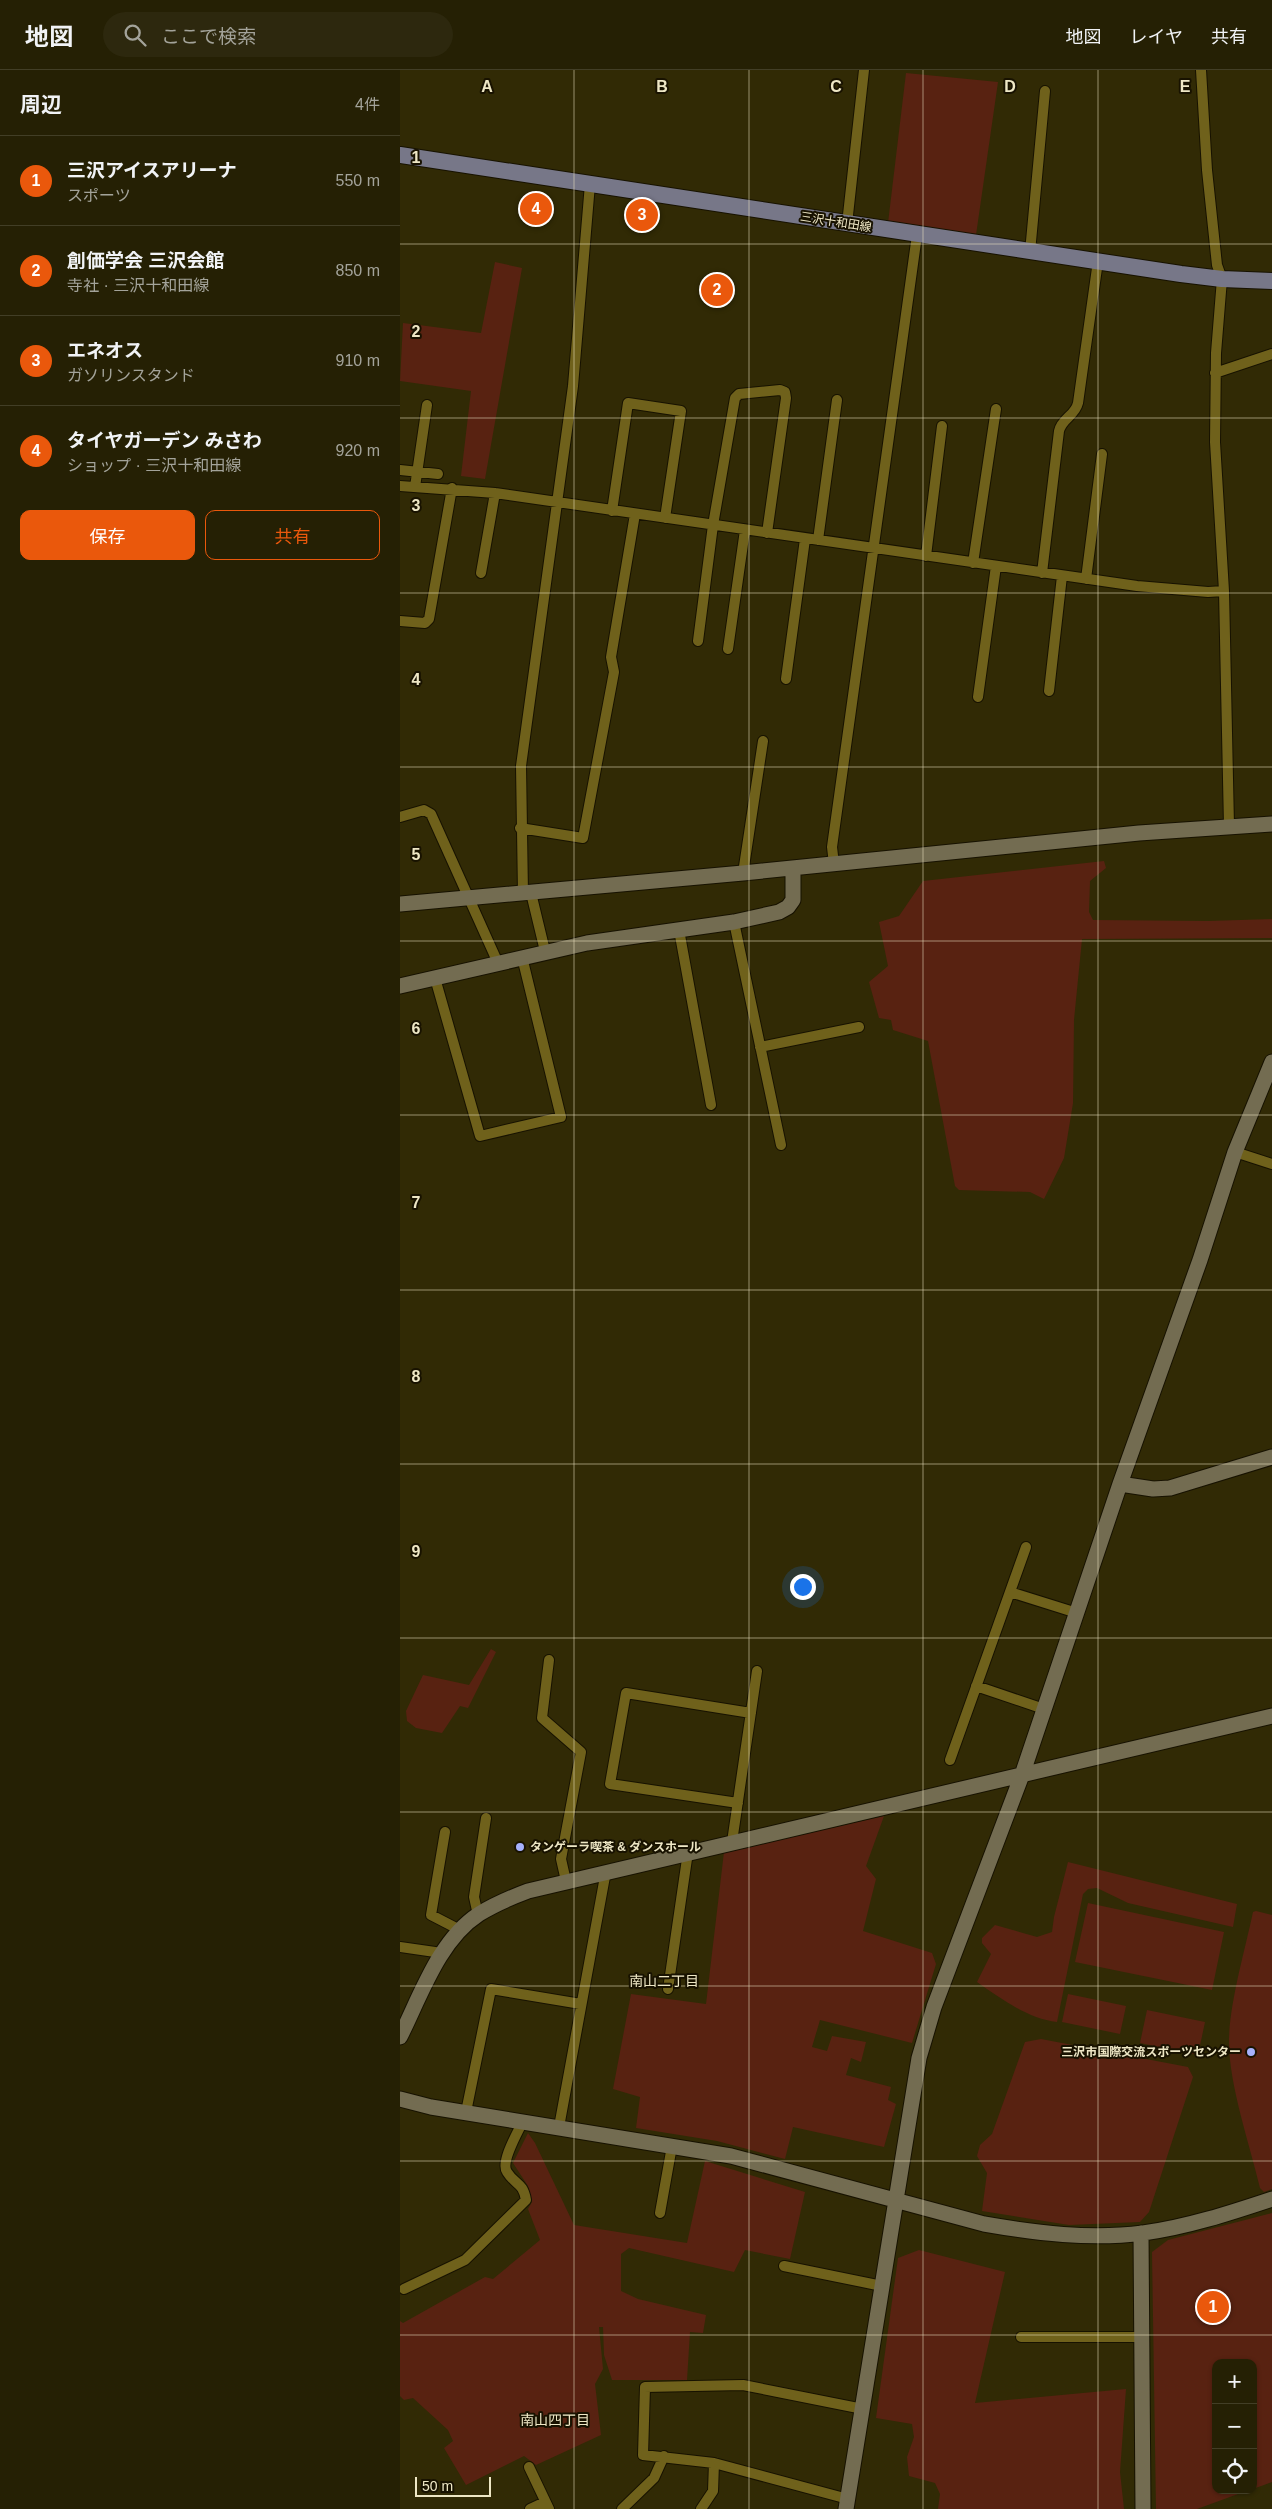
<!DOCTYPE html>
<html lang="ja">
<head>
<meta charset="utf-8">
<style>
	:root { --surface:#252004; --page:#2d280e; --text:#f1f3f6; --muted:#a3a39a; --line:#423e26; --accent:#ea580c }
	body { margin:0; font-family:Helvetica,"Noto Sans JP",sans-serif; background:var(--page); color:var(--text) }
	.controls { position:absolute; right:15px; bottom:15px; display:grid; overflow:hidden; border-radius:10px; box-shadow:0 1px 4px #0004 }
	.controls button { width:45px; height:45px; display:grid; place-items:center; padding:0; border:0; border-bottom:1px solid var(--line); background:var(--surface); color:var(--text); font:25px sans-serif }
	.scale { position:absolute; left:15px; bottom:12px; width:76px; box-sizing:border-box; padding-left:5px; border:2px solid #eee7c5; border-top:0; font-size:14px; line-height:18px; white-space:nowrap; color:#eee7c5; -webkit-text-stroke:4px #181200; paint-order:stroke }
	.you { position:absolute; left:402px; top:1516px; width:18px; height:18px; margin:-12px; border:4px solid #fff; border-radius:50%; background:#1a73e8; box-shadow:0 0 0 8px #1a73e833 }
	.badge { display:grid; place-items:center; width:32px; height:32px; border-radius:50%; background:var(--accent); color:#fff; font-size:16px; font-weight:700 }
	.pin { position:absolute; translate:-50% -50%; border:2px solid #fff; box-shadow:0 1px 5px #0006 }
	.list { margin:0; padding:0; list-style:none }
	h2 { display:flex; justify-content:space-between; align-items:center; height:65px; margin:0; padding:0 20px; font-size:21px }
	h2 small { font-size:16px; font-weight:400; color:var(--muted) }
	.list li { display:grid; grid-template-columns:32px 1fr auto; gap:15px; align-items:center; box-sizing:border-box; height:90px; padding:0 20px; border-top:1px solid var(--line) }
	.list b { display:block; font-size:19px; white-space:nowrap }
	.list p { margin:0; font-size:16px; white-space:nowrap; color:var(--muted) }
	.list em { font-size:16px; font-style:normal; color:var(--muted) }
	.actions { display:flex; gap:10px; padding:15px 20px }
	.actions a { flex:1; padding:11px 0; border:1px solid var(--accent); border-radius:10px; text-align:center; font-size:18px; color:var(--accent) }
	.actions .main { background:var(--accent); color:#fff }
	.icon { flex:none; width:28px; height:28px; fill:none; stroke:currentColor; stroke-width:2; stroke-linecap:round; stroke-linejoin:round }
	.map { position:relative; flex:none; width:872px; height:2439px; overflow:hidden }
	header { display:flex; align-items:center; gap:30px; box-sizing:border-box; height:70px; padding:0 25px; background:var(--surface); border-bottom:1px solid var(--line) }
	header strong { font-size:24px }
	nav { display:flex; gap:28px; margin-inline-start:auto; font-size:18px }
	.search { width:350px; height:45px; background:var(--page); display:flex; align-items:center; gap:12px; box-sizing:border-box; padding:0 18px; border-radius:28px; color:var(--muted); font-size:19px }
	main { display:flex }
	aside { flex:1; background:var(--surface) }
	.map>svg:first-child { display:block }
	.green { fill:#582211 }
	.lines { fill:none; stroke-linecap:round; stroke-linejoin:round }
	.street-casing { stroke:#171201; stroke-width:12 }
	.secondary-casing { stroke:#171201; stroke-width:17 }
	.primary-casing { stroke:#171201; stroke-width:18 }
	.street { stroke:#6f611b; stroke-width:10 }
	.secondary { stroke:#736c51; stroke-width:15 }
	.primary { stroke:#778; stroke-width:16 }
	.grid { fill:none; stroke:#eee7c5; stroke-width:1; stroke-opacity:0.55 }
	.poi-dot { fill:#a6b1fc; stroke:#181200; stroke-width:2 }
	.labels { text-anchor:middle; stroke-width:4; stroke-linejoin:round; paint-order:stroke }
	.street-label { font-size:12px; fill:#eee7c5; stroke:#181200 }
	.poi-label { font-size:12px; font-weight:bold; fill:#eee7c5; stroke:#181200; text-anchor:start }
	.neighbourhood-label { font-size:14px; fill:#eee7c5; stroke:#181200 }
	.grid-label { font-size:16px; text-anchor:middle; font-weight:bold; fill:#eee7c5; stroke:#181200; stroke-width:4; stroke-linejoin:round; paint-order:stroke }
</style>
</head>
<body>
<header>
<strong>地図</strong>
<div class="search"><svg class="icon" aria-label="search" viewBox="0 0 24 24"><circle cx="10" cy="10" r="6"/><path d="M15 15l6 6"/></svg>ここで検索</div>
<nav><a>地図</a><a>レイヤ</a><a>共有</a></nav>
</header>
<main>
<aside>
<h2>周辺<small>4件</small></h2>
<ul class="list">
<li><span class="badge">1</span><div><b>三沢アイスアリーナ</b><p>スポーツ</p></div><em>550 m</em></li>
<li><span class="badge">2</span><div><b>創価学会 三沢会館</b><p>寺社 · 三沢十和田線</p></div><em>850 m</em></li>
<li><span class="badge">3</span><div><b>エネオス</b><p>ガソリンスタンド</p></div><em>910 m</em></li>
<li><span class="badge">4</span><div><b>タイヤガーデン みさわ</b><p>ショップ · 三沢十和田線</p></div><em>920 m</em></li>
</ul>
<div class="actions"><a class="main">保存</a><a>共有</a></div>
</aside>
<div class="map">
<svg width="872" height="2439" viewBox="0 0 872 2439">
	<rect width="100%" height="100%" fill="#312a05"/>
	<path class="green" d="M506,3l92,9 -22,153 -88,-12z
		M95,192l27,6 -37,211 -24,-3 10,-85 -71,-10 3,-58 78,10z
		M704,791l2,7 -16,13 -1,31 4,8 115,1 64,-2v19l-190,1 -8,81 -1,83 -9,55 -20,41 -14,-7 -71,-2 -4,-4 -27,-145 -35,-11 -2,-10 -12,-2 -10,-36 19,-16 -9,-44 20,-6 24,-35z
		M91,1579l5,3 -28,56 -8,-2 -18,27 -26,-5 -9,-7 -1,-10 17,-36 46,10z
		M484,1746l-18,50 10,13 -13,52 69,22 4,11 -24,79 -92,-23 -8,27 15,4 5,-15 34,6 -5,20 -10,-4 -5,17 45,12 -3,13 8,4 -12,43 -91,-20 -8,32 -68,-18 -81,-13 4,-31 -27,-8 18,-95 75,10 18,-152z
		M668,1792l169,42 -4,23 -105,-24 -31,-15 -9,1 -5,5 -26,128c-29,-3 -57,-24 -80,-40l14,-28 -9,-11v-5l13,-13 42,12 15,-5 2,-15z
		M688,1833l136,29 -12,58 -137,-28z
		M856,1841l16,4v274l-8,3 -4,-4c-10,-43 -32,-106 -31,-149 1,-38 16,-89 24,-127z
		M668,1924l58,12 -6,28 -58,-12z
		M747,1940l58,12 -7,33 -58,-12z
		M641,1969l147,28 5,10 -44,135 -9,10 -71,3 -87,-14 5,-38 -10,-17 3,-11 12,-11 33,-92z
		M128,2063l7,10 39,82 113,18 18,-82 100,31 -15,67 -45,-9 -11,22 -105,-24 -8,6v37l17,8 68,16 -3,18 -13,-1 -3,48h-75l-8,-25 -1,-28h-4l4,42 -8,15 6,51 -65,30 -12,-9 -58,29 -22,-37 9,-7 -5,-11 -35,-32 -9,2 -4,-4v-75l3,2 82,-46 8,2 47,-39 -12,-31 4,-7 -4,-16 -15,-23z
		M872,2143v269l-19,7v-126h-37v127h33l-52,19h-41l-4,-257 16,-12z
		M519,2180l86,22 -30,131 151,-14 -6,83 4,37h-186l2,-15 -5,-11 -26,-7 -2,-19 7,-20 -2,-13 -36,-6 22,-160z"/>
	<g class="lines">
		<g class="street-casing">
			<path id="street" d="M801,0l6,100 10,95 5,14 -6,74 -1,89 9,149 5,235
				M447,154l17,-154
				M630,182l15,-161
				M815,303l57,-19
				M0,400l38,4
				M0,416l95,7 642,93 71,6 16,-1
				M15,417l12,-82
				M212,441l16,-108 53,8 -16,107
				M418,470l19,-140
				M526,486l16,-130
				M573,493l23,-154
				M81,503l14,-80
				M642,503l17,-142c3,-13 16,-15 19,-28l20,-142
				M686,509l16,-125
				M0,551l25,2 4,-4 23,-131
				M298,571l15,-116 22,-127 4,-4 41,-4 5,2 1,6 -19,135
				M328,579l17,-119
				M386,609l19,-140
				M649,621l13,-115
				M578,627l18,-131
				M0,747l24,-7 7,4 67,149
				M120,758l63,10 31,-166 -3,-15 24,-143
				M434,794l-2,-17 85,-612
				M343,803l20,-132
				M131,823l14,58
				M123,824l-2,-128 52,-380 17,-202
				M334,852l47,223
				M279,860l32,175
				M35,908l45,158 81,-19 -39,-160
				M360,977l99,-20
				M835,1082l37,12
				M610,1522l67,21
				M149,1590l-7,58 39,34 -20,107 5,22
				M576,1616l68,23
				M550,1690l76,-213
				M338,1733l-128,-19 16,-91 125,20
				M45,1762l-14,83 29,15
				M332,1772l25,-171
				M78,1845l-4,-18 12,-79
				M0,1877l42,6
				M268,1919l20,-137
				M66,2042l25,-123 90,15
				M159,2057l47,-256
				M260,2143l12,-67
				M384,2196l98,20
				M4,2219l61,-29 61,-60c-3,-18 -11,-15 -19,-28 -7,-10 11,-40 16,-51
				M621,2267h120
				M129,2397l20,42
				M448,2429l-134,-36 -71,-8 2,-68 98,-2 120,24
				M130,2439l15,-7
				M222,2439l32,-31 10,-22
				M301,2439l12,-18 1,-28"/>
		</g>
		<g class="secondary-casing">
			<path id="secondary" d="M0,834l343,-31 396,-40 133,-9
				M0,916l187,-43 147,-21 45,-10 9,-5 5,-7v-32
				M720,1414l33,5 17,-1 102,-31
				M0,1967c21,-42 39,-97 79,-123 16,-10 33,-17 49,-23l744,-175
				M0,2029l31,8 300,49 253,68c52,9 106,16 159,9 44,-6 87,-20 129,-34
				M741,2163l2,276
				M446,2439l73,-451 15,-51 88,-232 98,-291 80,-224 35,-108 37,-90"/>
		</g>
		<g class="primary-casing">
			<path id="primary" d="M0,85l781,119 41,5 50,2"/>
		</g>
		<use href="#street" class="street"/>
		<use href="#secondary" class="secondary"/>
		<use href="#primary" class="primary"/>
	</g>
	<path class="grid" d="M174,0v2439M349,0v2439M523,0v2439M698,0v2439M0,174h872M0,348h872M0,523h872M0,697h872M0,871h872M0,1045h872M0,1220h872M0,1394h872M0,1568h872M0,1742h872M0,1916h872M0,2091h872M0,2265h872"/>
	<g class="poi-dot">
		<circle cx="120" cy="1777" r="5"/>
		<circle cx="851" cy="1982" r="5"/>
	</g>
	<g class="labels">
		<g class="street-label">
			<text transform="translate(436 152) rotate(9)" y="4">三沢十和田線</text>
		</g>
		<g class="poi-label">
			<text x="130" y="1781">タンゲーラ喫茶 &amp; ダンスホール</text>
			<text x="841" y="1986" text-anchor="end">三沢市国際交流スポーツセンター</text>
		</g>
		<g class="neighbourhood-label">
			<text x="264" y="1916">南山二丁目</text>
			<text x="155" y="2355">南山四丁目</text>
		</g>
	</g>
	<g class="grid-label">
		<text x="87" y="22">A</text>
		<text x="262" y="22">B</text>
		<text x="436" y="22">C</text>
		<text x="610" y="22">D</text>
		<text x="785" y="22">E</text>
		<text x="16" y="93">1</text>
		<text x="16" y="267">2</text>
		<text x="16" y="441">3</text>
		<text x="16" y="615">4</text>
		<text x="16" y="790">5</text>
		<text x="16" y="964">6</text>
		<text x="16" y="1138">7</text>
		<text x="16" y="1312">8</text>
		<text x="16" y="1487">9</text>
	</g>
</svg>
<div class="controls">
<button>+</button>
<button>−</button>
<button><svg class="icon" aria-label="locate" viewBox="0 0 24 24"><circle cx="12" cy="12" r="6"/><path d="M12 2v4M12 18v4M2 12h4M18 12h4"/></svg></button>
</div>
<div class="scale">50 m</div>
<div class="you"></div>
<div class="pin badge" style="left:813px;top:2237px">1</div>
<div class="pin badge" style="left:317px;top:220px">2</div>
<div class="pin badge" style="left:242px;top:145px">3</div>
<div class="pin badge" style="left:136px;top:139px">4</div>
</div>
</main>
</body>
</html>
